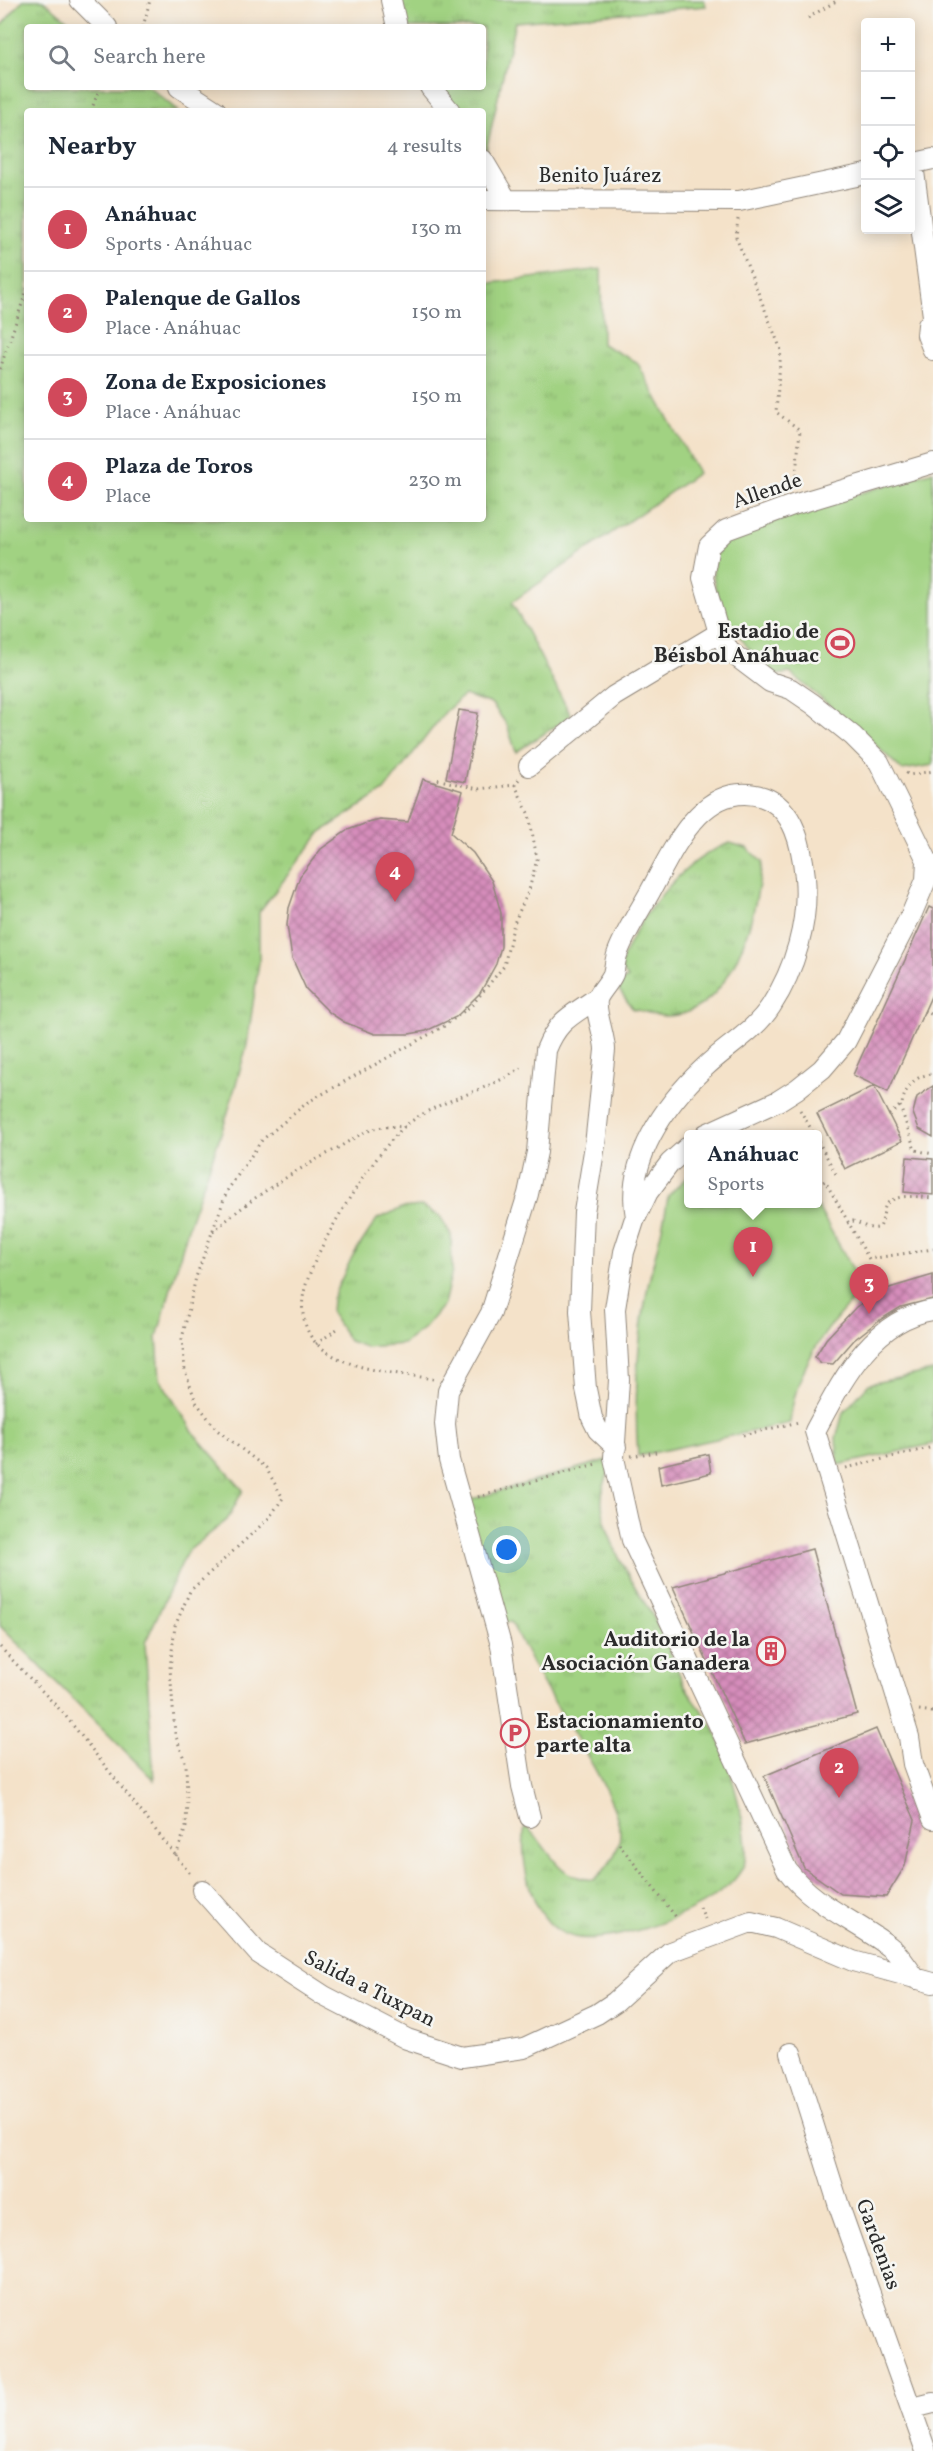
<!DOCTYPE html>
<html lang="en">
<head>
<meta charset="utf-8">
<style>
	:root { --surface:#fff; --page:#f2f2f3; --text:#1f2937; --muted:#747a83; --line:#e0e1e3; --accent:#d1495b }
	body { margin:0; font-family:Vollkorn,serif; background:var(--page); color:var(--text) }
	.controls { position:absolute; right:18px; top:18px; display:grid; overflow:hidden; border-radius:6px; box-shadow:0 3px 15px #0003 }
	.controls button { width:54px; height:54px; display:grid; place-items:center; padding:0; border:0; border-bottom:2px solid var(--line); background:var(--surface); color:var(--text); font:30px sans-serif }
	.you { position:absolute; left:507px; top:1550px; width:21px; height:21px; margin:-15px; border:4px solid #fff; border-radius:50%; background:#1a73e8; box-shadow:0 0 0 9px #1a73e833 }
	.badge { display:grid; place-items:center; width:39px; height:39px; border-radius:50%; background:var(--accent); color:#fff; font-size:20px; font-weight:700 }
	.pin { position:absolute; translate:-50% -50px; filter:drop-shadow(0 2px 3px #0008) }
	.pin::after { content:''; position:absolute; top:32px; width:21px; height:18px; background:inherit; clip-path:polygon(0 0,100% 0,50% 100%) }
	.popup { position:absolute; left:684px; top:1130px; width:138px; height:78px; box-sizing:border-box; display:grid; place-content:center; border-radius:6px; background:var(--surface); filter:drop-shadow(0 2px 4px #0005); font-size:20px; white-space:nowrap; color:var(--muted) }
	.popup b { font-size:22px; color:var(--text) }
	.popup::after { content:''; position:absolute; left:50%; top:100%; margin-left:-12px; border:12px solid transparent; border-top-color:var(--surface) }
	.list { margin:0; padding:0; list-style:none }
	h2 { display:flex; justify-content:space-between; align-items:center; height:78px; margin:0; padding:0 24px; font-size:26px }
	h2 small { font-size:20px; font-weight:400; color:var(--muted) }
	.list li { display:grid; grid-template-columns:39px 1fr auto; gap:18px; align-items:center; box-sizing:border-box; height:84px; padding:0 24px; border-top:2px solid var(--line) }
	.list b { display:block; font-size:22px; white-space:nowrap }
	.list p { margin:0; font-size:20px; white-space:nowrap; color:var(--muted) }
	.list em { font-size:20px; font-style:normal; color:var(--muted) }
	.icon { flex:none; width:33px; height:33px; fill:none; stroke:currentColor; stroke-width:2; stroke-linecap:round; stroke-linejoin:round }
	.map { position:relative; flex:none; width:933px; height:2451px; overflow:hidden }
	.search { position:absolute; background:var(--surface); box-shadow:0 3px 15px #0003; left:24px; top:24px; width:462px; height:66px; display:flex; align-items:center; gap:15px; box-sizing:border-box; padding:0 21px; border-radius:6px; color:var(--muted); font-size:22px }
	.panel { position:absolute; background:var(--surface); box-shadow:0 3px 15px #0003; left:24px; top:108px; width:462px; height:414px; border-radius:6px }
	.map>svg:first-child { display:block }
	.grass { fill:url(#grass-tufts); stroke:#667e56; stroke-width:1.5 }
	.pitch { fill:#a1d282; stroke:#667e56; stroke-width:1.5 }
	.building { fill:url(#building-cross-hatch) }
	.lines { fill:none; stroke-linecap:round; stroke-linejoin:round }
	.minor-casing { stroke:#90867a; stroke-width:22 }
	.path { stroke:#90867a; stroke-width:3; stroke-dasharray:1.5 4.5; stroke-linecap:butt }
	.minor { stroke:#fff; stroke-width:20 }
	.labels { text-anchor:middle; stroke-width:5; stroke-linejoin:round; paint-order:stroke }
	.street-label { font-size:21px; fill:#2b2b2b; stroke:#f6f6f2 }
	.poi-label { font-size:21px; font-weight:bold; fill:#2b2b2b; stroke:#f6f6f2; text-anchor:end }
</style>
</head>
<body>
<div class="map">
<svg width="933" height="2451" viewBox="0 0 933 2451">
	<defs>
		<pattern id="grass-tufts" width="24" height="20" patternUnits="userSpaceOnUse" patternTransform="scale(1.5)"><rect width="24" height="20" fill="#a1d282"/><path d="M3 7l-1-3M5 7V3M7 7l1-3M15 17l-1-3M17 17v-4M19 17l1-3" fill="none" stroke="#8bb470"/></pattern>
		<pattern id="building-cross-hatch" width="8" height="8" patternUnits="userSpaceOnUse" patternTransform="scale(1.5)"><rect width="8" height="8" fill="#d68dbb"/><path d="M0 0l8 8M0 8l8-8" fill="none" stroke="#ae7398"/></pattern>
	</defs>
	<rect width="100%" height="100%" fill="#f6f6f2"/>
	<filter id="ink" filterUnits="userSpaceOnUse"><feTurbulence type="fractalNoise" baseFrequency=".0167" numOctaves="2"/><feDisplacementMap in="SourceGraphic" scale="12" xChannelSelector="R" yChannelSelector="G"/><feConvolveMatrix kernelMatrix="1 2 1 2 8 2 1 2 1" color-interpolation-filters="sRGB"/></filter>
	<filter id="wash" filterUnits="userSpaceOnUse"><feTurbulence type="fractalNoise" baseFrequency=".008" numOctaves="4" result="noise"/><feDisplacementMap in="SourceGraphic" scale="24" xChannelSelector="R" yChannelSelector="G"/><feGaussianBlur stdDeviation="1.35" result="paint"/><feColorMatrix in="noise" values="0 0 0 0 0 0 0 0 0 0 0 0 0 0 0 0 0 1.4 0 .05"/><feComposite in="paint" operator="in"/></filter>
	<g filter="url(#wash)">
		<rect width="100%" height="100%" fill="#f4e2c9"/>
		<path class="grass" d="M23,0h20l33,27h-49v60h122l29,24h-151v408h456v-235l118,-15 1,75 35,18 61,111 -186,129 59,114 -55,36 -9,-27 -15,-21 -28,-9 -19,17 -61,79 -63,41 -62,80v50l-12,83 -21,74 -37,106 -32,112 3,42 36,57 47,54 -16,30 -40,32 -42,91 9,137 -154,-154v-1599z
			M392,0h312l2,6 -191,16 -30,133 -2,-44h-42l-17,-24h59v-60h-85z
			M730,843l17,5 15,14c-6,53 -29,154 -97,154 -11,0 -22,-5 -32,-7l-14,-19 1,-8 8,-4 -8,-10c12,-46 64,-110 110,-125z
			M421,1206l19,10 11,19 1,36 -8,33 -20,24 -21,16 -38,3 -16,-6 -18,-28 1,-14 20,-42 25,-38 25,-11z
			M933,1371v73l-95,21 -2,-27 7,-25 26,-29z
			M614,1458c-5,13 -14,33 -12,48 6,42 32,78 53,114 12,21 19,44 30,66 8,15 20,27 28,41 14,25 34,99 33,127 -1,49 -132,93 -172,83 -43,-10 -55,-75 -49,-111 28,23 27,51 69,54 13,-11 26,-29 26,-46 0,-33 -56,-116 -75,-147 -12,-21 -23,-43 -34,-65h-9l-40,-120z"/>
		<path class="pitch" d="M933,471v294l-31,5 -38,-36 -74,-61 -15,2c-28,-22 -75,-84 -58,-122 3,-8 13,-15 18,-22z
			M688,1176v28h128l48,85c-38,36 -69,80 -74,134l-152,33c-4,-54 -1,-112 9,-165 6,-32 17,-63 21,-95z"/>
		<g id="blocks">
			<path class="building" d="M459,710l19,3 -13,69 -19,-4z
				M423,779l40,12 -12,42 22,20 19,28 9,32v34l-5,17 -16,29 -24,24 -30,14 -17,3h-34l-31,-12 -14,-9 -24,-24 -14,-31 -5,-33 2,-17 11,-32 21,-27 27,-19 16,-6 16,-4 28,2z
				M929,907l4,2v83l-45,100 -35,-17z
				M874,1086l28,55 -57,28 -28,-55z
				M933,1086v51l-14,-8 -6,-16 4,-16z
				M907,1157l26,2v36l-29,-3z
				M933,1275v24l-32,8 -23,14 -24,19 -21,24 -12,-1 -6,-6 11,-18 30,-32 30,-18z
				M708,1454l3,19 -50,12 -3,-19z
				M812,1549l45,165 -112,30 -72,-157z
				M876,1729l39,91 -10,46 -19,31 -45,-3 -37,-26 -40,-92z"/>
		</g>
	</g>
	<g filter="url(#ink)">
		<use href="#blocks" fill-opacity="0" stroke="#90867a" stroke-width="1.5"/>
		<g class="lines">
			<g class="minor-casing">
				<path id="minor" d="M80,0l27,27
					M391,0l6,27
					M179,87l37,24
					M430,87l20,24
					M483,160l23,39
					M910,164l23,-5
					M913,164l20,152
					M483,200l256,1 127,-27
					M933,319l-5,6 -1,10 6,15
					M529,766l85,-70 105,-63
					M706,1134l72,-33 19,-12 25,-20 24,-28 66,-128 14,-33 1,-20 -48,-98 -26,-26 -40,-32 -22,-15 -21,-7 -41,-31 -10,-18 -16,-55 6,-32 17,-16 67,-25 140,-42
					M688,1147l-18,16 -22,29 -14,29 -10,31 -9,57 4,71 -5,78 18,82 155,330c27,36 68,50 103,77 10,7 18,22 26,32
					M933,1310c-62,10 -91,71 -118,121l94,306 4,27 20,55
					M616,1447l-18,-17 -6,-12 -6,-29 -6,-78 4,-99 11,-67 10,-95c0,-15 -12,-42 -7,-53 4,-8 11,-14 15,-23 2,-7 2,-15 5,-22 8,-21 21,-40 32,-60 23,-42 53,-114 113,-95 32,11 39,51 42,80 4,45 -10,92 -34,129 -16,25 -45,41 -66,61 -40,37 -80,94 -69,150
					M530,1817l-8,-31 -21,-141 -52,-185 -4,-36 3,-33 43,-78 37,-119 9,-42 9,-102c13,-32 26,-34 52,-53
					M202,1890l56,63 66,43 83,43 55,18 62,-9 73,-34 18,-12 55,-50 81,-30 25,6 77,33 80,22
					M791,2053l48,153 87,245
					M913,2408l20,-5"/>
			</g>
			<path class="path" d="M808,18l30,-18
				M143,27l7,-27
				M91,111l9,-24
				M738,219l-2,18 45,113 -5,62 24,18 -5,55
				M0,369l27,-80
				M906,773l3,2 24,-4
				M435,783l1,-4 42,10 37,-4
				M924,1011l9,4
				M900,1106l15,44 18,4
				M800,1110l14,24
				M889,1115l13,-11c3,-17 13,-29 31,-30
				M818,1141l18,33
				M818,1185l7,-4 44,78 64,-10
				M847,1223l6,-2c10,3 17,10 27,6 3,-6 3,-14 5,-20 8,-15 34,-10 48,-9
				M213,1232c37,-34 80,-60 123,-83 11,-6 21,-14 32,-18 12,-5 24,-5 37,-4
				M316,1344l24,-17
				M433,1379c-39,-7 -85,-7 -116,-35 -12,-11 -16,-32 -14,-46 5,-41 70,-143 101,-171 34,-29 84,-34 121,-62
				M743,1435l56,-13
				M631,1456l25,-4
				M846,1468l87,-21
				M478,1497l118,-33
				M0,1647l64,67 127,161
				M919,1710l14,2
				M619,1844l57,73
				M176,1856l10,-29 1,-29 -1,-34 -11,-30 -5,-66 5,-42 15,-35 79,-73 14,-20 -17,-30 -49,-38 -21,-28 -11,-31 -3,-32 14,-62 31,-86 35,-51 46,-38 138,-77 26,-20 32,-39 10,-43 15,-33 8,-31 -8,-44 -14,-30 4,-6
				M700,1907l5,12"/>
			<use href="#minor" class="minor"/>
		</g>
	</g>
	<defs>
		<g id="stadium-ring" transform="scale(1.5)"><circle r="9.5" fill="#f6f6f2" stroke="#d1495b" stroke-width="1.5"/><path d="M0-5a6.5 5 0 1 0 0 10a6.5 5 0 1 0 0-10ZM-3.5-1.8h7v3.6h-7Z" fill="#d1495b"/></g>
		<g id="building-ring" transform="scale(1.5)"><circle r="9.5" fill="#f6f6f2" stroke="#d1495b" stroke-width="1.5"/><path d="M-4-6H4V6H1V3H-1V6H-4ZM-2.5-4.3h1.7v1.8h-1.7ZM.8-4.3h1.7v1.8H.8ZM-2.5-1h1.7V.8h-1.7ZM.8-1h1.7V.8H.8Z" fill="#d1495b"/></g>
		<g id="parking-ring" transform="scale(1.5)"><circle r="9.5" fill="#f6f6f2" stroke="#d1495b" stroke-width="1.5"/><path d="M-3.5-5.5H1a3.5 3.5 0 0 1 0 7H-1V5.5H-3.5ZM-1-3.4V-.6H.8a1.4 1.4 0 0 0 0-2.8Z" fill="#d1495b"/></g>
	</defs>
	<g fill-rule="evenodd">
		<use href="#stadium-ring" x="840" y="643"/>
		<use href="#building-ring" x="771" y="1651"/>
		<use href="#parking-ring" x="515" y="1733"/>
	</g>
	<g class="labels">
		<g class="street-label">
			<text x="600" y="182">Benito Juárez</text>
			<text transform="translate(767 490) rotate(-19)" y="7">Allende</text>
			<text transform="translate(370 1988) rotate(27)" y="7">Salida a Tuxpan</text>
			<text transform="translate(879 2244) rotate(70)" y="7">Gardenias</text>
		</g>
		<g class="poi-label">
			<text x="819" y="638">Estadio de<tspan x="819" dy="24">Béisbol Anáhuac</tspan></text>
			<text x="750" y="1646">Auditorio de la<tspan x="750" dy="24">Asociación Ganadera</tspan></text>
			<text x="536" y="1728" text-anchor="start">Estacionamiento<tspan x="536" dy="24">parte alta</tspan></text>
		</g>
	</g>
</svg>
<div class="controls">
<button>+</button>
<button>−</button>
<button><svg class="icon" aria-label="locate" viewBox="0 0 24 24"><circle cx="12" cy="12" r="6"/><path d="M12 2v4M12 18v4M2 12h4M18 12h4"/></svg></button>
<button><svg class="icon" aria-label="layers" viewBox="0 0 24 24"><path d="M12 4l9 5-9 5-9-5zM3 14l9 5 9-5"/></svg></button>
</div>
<div class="you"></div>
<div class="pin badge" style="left:753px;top:1277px">1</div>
<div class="popup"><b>Anáhuac</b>Sports</div>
<div class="pin badge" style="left:839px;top:1798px">2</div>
<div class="pin badge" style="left:869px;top:1314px">3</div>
<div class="pin badge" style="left:395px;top:902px">4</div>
<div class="search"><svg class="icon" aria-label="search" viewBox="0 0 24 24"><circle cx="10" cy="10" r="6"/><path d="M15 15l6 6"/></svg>Search here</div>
<section class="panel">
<h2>Nearby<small>4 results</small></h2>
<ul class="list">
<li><span class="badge">1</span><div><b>Anáhuac</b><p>Sports · Anáhuac</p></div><em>130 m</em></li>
<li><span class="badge">2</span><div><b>Palenque de Gallos</b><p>Place · Anáhuac</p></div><em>150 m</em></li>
<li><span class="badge">3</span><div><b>Zona de Exposiciones</b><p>Place · Anáhuac</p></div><em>150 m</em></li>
<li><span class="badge">4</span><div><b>Plaza de Toros</b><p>Place</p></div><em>230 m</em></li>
</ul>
</section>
</div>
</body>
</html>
